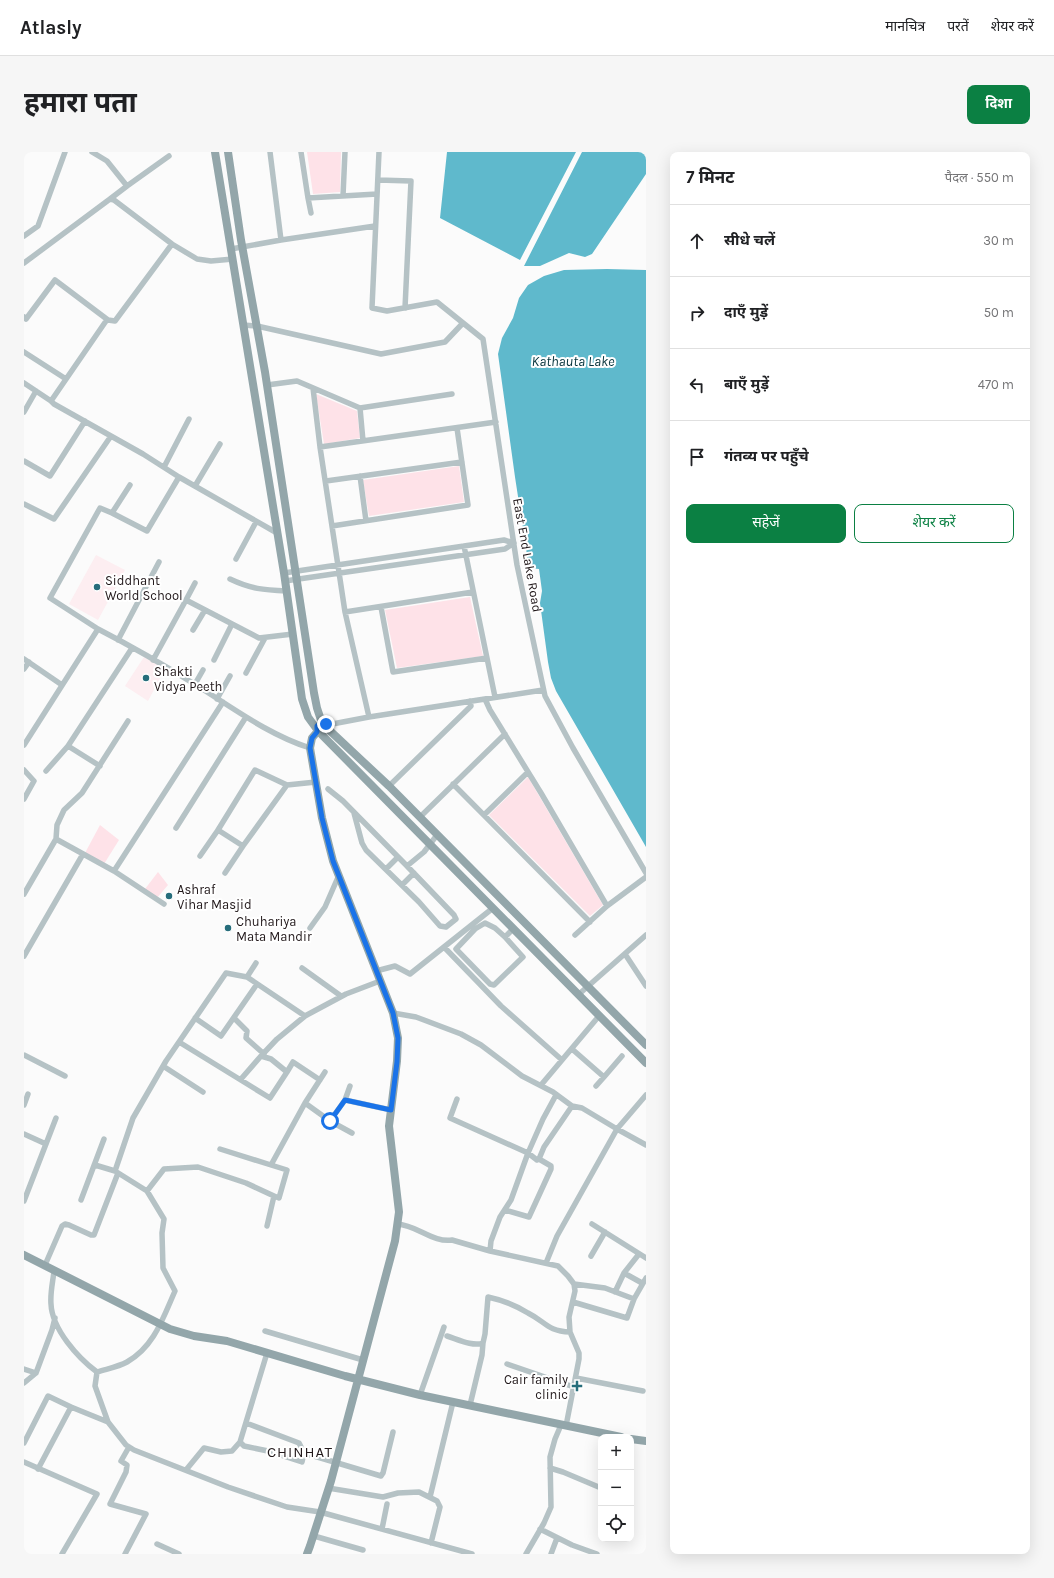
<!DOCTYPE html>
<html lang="hi">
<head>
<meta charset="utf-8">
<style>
	:root { --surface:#fff; --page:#f6f6f6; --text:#202124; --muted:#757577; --line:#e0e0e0; --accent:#0b8043 }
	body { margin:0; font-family:Karla,"Noto Sans Devanagari",sans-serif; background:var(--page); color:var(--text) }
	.controls { position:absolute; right:12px; bottom:12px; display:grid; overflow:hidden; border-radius:8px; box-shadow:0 4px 16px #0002 }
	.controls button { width:36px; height:36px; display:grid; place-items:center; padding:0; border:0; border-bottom:1px solid var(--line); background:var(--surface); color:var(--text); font:20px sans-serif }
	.stop { position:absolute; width:12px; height:12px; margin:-9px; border:3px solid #1a73e8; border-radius:50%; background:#fff }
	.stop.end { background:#1a73e8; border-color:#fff; box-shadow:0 1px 4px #0008 }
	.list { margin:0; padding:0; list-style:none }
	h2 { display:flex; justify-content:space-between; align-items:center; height:52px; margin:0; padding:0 16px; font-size:17px }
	h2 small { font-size:13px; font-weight:400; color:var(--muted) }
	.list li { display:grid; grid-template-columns:26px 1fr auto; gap:12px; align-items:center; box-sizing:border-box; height:72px; padding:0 16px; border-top:1px solid var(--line) }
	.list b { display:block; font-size:15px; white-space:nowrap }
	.list em { font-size:13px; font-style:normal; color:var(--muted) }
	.actions { display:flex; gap:8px; padding:12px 16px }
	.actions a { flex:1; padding:9px 0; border:1px solid var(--accent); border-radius:8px; text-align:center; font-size:14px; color:var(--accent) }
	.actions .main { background:var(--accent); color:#fff }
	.icon { flex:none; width:22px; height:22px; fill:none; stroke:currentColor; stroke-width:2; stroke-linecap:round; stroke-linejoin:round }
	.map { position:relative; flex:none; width:622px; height:1402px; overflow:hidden; border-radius:8px }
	header { display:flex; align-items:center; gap:24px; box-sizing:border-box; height:56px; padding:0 20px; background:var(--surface); border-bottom:1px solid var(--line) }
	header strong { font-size:19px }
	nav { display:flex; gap:22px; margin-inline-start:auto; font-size:14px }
	.intro { display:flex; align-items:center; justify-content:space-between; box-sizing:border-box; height:96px; padding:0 24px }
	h1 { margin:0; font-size:28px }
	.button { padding:10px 18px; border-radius:8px; background:var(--accent); color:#fff; font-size:14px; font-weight:700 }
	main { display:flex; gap:24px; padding:0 24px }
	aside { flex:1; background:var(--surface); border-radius:8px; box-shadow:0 4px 16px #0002 }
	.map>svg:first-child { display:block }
	.built { fill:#fdeef1 }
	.green { fill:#fee2e8 }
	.water { fill:#5fb9cc }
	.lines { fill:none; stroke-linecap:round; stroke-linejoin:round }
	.street { stroke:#b5c2c5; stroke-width:5.5 }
	.secondary { stroke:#93a6aa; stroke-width:8 }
	.route { stroke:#1a73e8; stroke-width:5 }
	.poi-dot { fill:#266d7b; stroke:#fff; stroke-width:1.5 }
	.labels { text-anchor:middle; stroke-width:4; stroke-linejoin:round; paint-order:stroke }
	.street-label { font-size:13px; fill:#22191b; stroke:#fff }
	.poi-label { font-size:13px; fill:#22191b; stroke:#fff; text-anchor:start }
	.water-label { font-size:14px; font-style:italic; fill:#07343c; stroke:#fff }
	.quarter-label { font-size:15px; letter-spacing:1px; fill:#22191b; stroke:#fff }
</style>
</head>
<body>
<header>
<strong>Atlasly</strong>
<nav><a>मानचित्र</a><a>परतें</a><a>शेयर करें</a></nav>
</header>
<div class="intro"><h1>हमारा पता</h1><a class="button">दिशा</a></div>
<main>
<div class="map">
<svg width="622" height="1402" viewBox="0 0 622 1402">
	<rect width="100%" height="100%" fill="#fbfbfb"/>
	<path class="built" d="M72,403l29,15 -27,50 -29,-16z
		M120,505l21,12 -17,32 -23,-15z"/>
	<path class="green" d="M283,0h34l-1,40 -27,2z
		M292,242l41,17 3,27 -36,6z
		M435,314l5,36 -95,14 -6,-36z
		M446,445l13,59 -86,12 -12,-58z
		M504,625l75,128 -13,11 -101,-101z
		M76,673l19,15 -15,24 -19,-11z
		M134,720l10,13 -11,13 -12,-9z"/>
	<path class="water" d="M423,0h129l-56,108 -80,-42z
		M558,0h64v22l-54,80 -7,3 -16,-4 -29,13h-16z
		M583,117l39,1v577l-90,-156 -5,-13 -3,-16 -8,-59 2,-12 -3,-22 -10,-1 -14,-91 -17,-123 4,-16 11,-20 6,-20 9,-13 16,-9 20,-6z"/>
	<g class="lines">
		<path class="street" d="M68,0l15,9 20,25 -17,13
			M246,0l11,88
			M277,0l7,46 69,-4
			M355,0l-7,156 15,3 50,-9 46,37 34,226 28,131 28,52 73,125
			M354,28l33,1 -6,127
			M103,34l42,-30
			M319,44l2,-44
			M284,46l3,15
			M0,84l14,-10 27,-74
			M148,92l-57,77 -7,-1 -2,1 -55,80 3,3 89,50 36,23
			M207,97l50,-9 94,-14
			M0,111l86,-64 4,1 58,44 25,15 14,2 22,-2
			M0,165l2,2 29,-39 53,40
			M219,173l14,1 124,28 64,-12 18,-19
			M0,200l42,27
			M0,231l27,18
			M243,233l30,-4 63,27 3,33
			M289,236l7,59 25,165 24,105
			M336,256l92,-14
			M0,260l12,-21
			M296,295l176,-25
			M0,309l26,15 35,-55
			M140,315l25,-48
			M336,324l6,45
			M302,329l136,-19
			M106,333l-18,28 35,18 32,-54 98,56
			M171,334l25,-42
			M0,352l30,15 57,-83
			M308,374l136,-21 -11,-77
			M440,394l31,151
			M212,407l20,-37
			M260,421l220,-33 10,3
			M206,427c21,10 33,11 57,12
			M261,429l220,-32 9,-6
			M171,431l-9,17 73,38 34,-4
			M357,455l12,65 94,-14
			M321,460l128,-20
			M74,477l-48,-31 50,-90 12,5
			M169,478l12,-20
			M94,488l41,-78
			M0,507l38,26
			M129,508l33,-60
			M190,508l18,-36
			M0,517l5,-7
			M222,521l19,-35
			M171,532l8,-14
			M193,547l13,-23
			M461,547l5,11 51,83 66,113
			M303,573l42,-8 174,-27
			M0,593l74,-116c33,17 66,36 98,56 37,23 73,50 114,63
			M44,594l32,20
			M0,618l10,11 -10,18
			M22,619l22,-25 64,-98
			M429,632l137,138
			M263,633l-32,-15 -37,60 25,16 44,-61 29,-3
			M365,634l82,-80 -1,-5
			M304,637l15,12 64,65
			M330,661l8,30 4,7 53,52 21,24 6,1 10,-8 -2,-4 -47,-49 17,-14 13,-17
			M460,663l44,-43
			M396,665l85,-83
			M152,676l70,-111
			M32,687l58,32 109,-169
			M176,704l18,-26
			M362,717l12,-12
			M90,719l50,33
			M201,721l18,-27
			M378,733l12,-12
			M0,742l32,-55 1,-14 7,-15 18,-17 46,-72
			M286,776l15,-21 14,-32
			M551,783l32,-29 39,-29
			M481,785l18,20 -29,28 -4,-1 -34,-35 19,-20 10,-6 10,5 10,9 8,-8
			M420,795l57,59 61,54
			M601,802l21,32
			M0,804l59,-102
			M232,811l-9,14 58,39 41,-22 34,-13
			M278,816l39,28
			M352,819l19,-5 15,8 83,-66
			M554,843l68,-60
			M369,861l23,4 45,17 20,11 41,31 31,16 19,14
			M171,866l26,18 36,-52
			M210,866l13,13 -1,7 18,16
			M155,890l91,56 17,-26 -16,-13 -10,-3 -20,23
			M548,897l32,28 18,-21
			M0,903l41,21
			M237,904l16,-17 28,-23
			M139,914l40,26
			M263,920l6,-10 27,18
			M517,933l58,-69
			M572,934l8,-9
			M433,947l-7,19 78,35 15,-34 13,-24
			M321,948l5,-14
			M281,951l20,-31
			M0,953l4,-11
			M306,969l22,12
			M0,982l22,10
			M196,997l51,16
			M71,1013l20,6
			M123,1039l17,-22 34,-2 48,16 28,13 -7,30
			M250,1044l5,2 8,-28 -16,-5 34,-62 25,18 15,-21 46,10
			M57,1048l23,-61
			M0,1049l32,-83
			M481,1058l24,7 22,-48v-3l-12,-7
			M373,1072c20,1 36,19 55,16l38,11 1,-10 9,-24 11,-17 17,-47 9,7 2,-1 5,-12 28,-41 10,2 35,21 29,-34
			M568,1072l54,34
			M466,1099l68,15 10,10 6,8 1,7 -6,26 1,15 9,21v6l-13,67
			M567,1104l14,-24
			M522,1111l11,-27 60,-107 29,16
			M21,1113l17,-39 3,-2 4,1 22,10h3l24,-62
			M30,1119c-1,10 -4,22 -3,33 1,25 27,54 46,68l-2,14 13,36 18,23 8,5 94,37 59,20 33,5 152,42
			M600,1121l18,10
			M550,1132l31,4 29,11
			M591,1140l9,-19 15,-19
			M549,1150l54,16 7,-19 12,-21
			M241,1179l98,29
			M423,1184c10,3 26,11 36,7l2,-9 3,-37c14,3 27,8 40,16 18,9 19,18 42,19
			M483,1212l67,23
			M0,1217l12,4
			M73,1220c9,-3 21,-5 30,-10 27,-15 36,-44 48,-71l-12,-23 -1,-35 2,-14 -17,-28 -32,-20 18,-53 33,-57 60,-88 21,4
			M552,1226l67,13
			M0,1231l12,-10 16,-43 3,-12
			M396,1243l24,-68
			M446,1253l12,-50 1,-12
			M47,1255l37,15
			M222,1271l53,20 5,10 -2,9 -34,-11 -24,-5 -4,-4 27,-89
			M0,1291l24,-47 23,11 -33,62
			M280,1301l77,23 2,-3 10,-41
			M0,1310l73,32 -35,60
			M526,1316l13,4 38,16
			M162,1318l18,-22 17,4 11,-1 8,-9
			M304,1336l55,9 15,-4 21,-1 18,9 3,6 -9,36
			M406,1345l23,-95
			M358,1377l5,-25
			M516,1377l32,16 25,9
			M290,1384l49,14
			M133,1392l22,10
			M101,1402l21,-40 -36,-10 16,-32 1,-7 -6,-4 8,-14
			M502,1402l18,-31 7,-16 -1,-50 5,-18 6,-14
			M527,1402l6,-16"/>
		<path class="secondary" d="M191,0l69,421 18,126 6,18 8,11
			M204,0l13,88 24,132 49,321 3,15 5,15
			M304,577l61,57 257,259
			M298,583l324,328
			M0,1103l146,74 24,7 33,5 118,35 75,19 201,42
			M607,1287l15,2
			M283,1402l3,-8 21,-65 64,-240 4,-29 -10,-86 8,-65 1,-23 -5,-25 -60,-152 -11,-43 -12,-70 2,-10 5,-6"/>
	</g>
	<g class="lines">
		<path class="route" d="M302,572l-4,-1 -5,3v6l-5,6 -2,10 12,70 11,43 60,152 5,25 -1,24 -6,48 -46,-10 -15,21"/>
	</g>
	<g class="poi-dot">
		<circle cx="73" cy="435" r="4"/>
		<circle cx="122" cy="526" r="4"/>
		<circle cx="145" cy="744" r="4"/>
		<circle cx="204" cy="776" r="4"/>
		<path d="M551 1228h4v4h4v4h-4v4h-4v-4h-4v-4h4z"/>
	</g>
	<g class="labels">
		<g class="street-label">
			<text transform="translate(504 403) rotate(80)" y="5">East End Lake Road</text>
		</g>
		<g class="poi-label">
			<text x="81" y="433">Siddhant<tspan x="81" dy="15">World School</tspan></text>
			<text x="130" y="524">Shakti<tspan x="130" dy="15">Vidya Peeth</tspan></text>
			<text x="153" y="742">Ashraf<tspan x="153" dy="15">Vihar Masjid</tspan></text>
			<text x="212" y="774">Chuhariya<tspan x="212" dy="15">Mata Mandir</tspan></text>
			<text x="544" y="1232" text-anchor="end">Cair family<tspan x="544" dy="15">clinic</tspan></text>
		</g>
		<g class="water-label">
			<text x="549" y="214">Kathauta Lake</text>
		</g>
		<g class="quarter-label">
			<text x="276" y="1305">CHINHAT</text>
		</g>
	</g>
</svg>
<div class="controls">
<button>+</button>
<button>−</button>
<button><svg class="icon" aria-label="locate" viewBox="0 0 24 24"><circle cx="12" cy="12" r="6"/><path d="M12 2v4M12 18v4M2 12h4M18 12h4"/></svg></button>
</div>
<div class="stop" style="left:306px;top:969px"></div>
<div class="stop end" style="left:302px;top:572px"></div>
</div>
<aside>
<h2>7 मिनट<small>पैदल · 550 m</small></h2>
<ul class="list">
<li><svg class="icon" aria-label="ahead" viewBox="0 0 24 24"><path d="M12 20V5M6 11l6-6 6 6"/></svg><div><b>सीधे चलें</b></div><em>30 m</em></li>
<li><svg class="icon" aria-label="right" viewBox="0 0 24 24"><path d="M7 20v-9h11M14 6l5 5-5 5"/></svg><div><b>दाएँ मुड़ें</b></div><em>50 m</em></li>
<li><svg class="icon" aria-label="left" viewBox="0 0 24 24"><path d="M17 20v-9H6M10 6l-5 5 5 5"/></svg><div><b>बाएँ मुड़ें</b></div><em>470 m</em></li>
<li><svg class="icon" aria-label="arrive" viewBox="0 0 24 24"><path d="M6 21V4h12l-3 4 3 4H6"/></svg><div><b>गंतव्य पर पहुँचे</b></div></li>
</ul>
<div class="actions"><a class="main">सहेजें</a><a>शेयर करें</a></div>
</aside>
</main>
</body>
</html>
